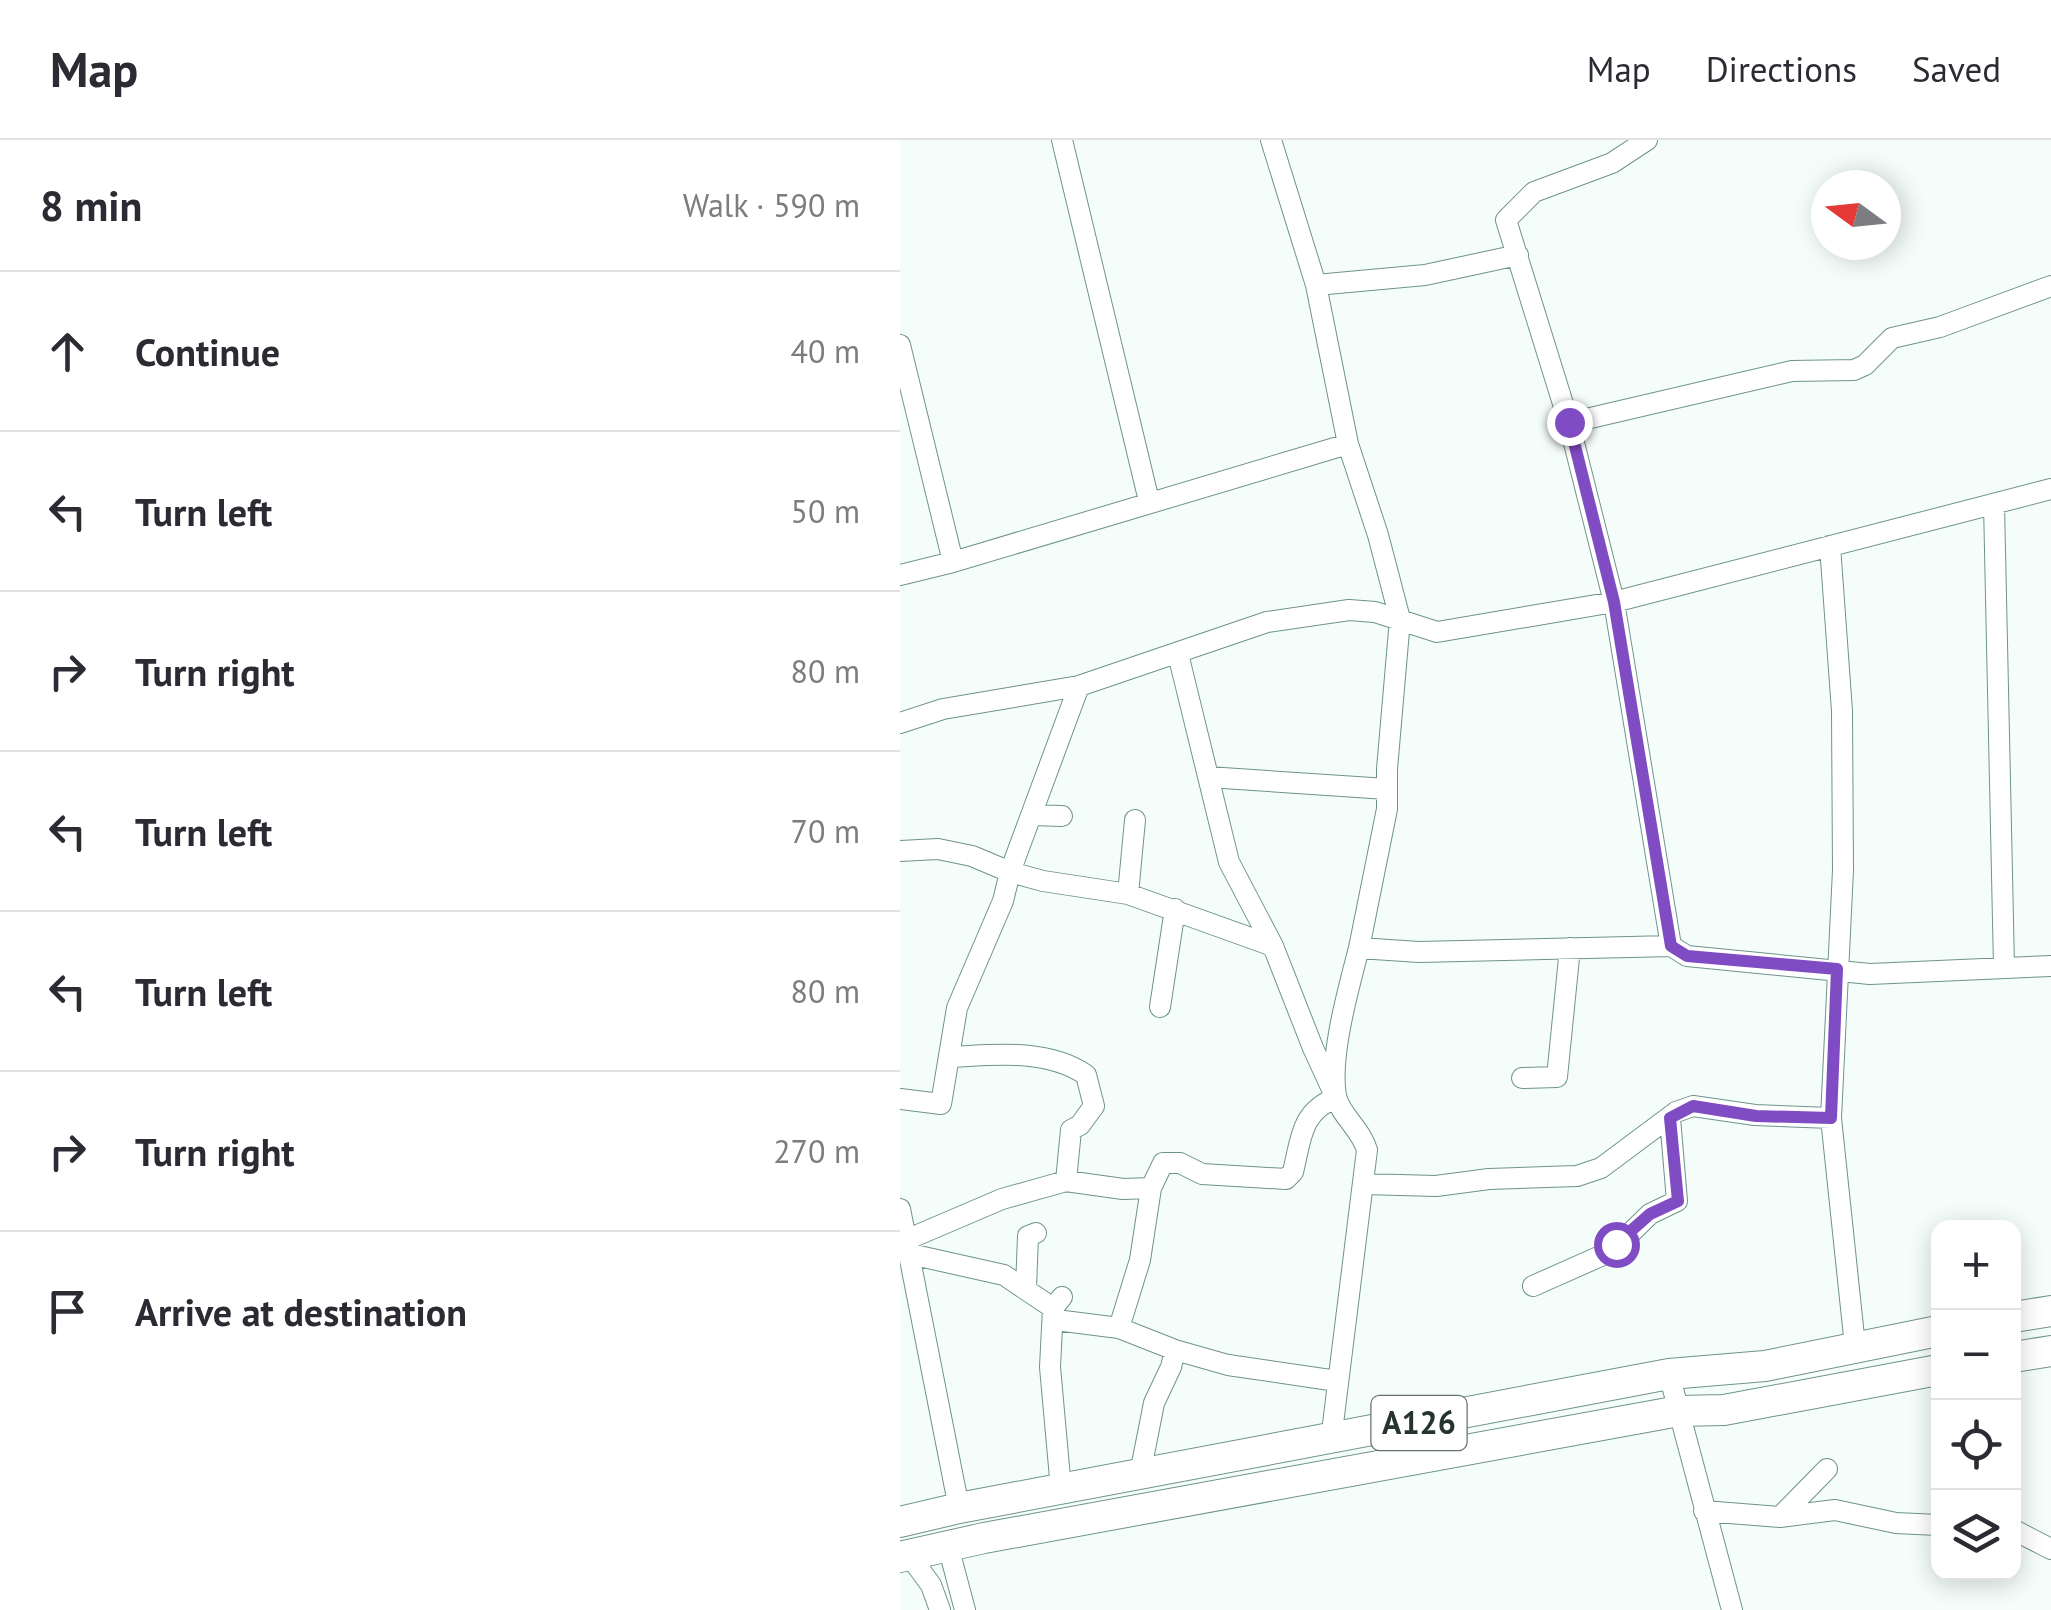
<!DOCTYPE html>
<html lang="en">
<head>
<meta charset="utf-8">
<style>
	:root { --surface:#fff; --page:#f2f2f3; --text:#2b2b33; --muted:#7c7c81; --line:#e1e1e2 }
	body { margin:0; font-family:"PT Sans",sans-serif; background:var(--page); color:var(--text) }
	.controls { position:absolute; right:30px; bottom:30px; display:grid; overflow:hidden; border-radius:20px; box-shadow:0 5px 25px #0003 }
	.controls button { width:90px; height:90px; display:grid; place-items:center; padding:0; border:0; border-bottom:2px solid var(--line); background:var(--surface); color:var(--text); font:50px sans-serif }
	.compass { position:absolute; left:911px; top:30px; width:90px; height:90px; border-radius:50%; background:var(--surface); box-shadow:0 5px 25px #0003; rotate:285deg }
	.stop { position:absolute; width:30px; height:30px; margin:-22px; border:8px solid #804cc3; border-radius:50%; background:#fff }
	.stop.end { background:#804cc3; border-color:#fff; box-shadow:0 2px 10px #0008 }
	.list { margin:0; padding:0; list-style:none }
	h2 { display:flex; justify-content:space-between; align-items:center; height:130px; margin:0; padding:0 40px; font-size:42px }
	h2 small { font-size:32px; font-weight:400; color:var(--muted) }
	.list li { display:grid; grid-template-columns:65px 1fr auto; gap:30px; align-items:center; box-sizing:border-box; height:160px; padding:0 40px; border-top:2px solid var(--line) }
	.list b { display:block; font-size:38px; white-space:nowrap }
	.list em { font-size:32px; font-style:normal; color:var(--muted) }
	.icon { flex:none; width:55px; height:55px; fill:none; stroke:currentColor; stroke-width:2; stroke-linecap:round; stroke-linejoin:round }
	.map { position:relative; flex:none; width:1151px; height:1470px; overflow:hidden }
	header { display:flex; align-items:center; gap:60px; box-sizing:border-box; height:140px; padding:0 50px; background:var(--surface); border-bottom:2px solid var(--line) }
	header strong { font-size:48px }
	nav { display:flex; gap:55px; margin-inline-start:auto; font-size:35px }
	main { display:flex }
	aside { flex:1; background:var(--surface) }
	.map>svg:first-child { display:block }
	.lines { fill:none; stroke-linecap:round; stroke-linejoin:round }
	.minor-casing { stroke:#6e938b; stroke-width:22 }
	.highway-casing { stroke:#6e938b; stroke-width:32 }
	.minor { stroke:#fff; stroke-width:20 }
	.highway { stroke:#fff; stroke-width:30 }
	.route { stroke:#804cc3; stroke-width:12 }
	.labels { text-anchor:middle; stroke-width:8; stroke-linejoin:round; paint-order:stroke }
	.shield { fill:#fff; stroke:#66716f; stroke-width:2.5 }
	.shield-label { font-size:32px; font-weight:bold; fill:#253431 }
</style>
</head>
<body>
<header>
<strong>Map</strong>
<nav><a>Map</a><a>Directions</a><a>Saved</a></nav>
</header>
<main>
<aside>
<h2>8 min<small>Walk · 590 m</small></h2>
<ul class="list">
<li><svg class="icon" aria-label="ahead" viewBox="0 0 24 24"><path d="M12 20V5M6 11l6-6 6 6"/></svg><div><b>Continue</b></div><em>40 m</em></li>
<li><svg class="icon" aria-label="left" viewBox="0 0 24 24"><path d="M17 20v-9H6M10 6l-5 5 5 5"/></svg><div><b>Turn left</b></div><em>50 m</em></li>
<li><svg class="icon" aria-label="right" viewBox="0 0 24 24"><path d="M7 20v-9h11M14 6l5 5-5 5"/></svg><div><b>Turn right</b></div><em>80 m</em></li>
<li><svg class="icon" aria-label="left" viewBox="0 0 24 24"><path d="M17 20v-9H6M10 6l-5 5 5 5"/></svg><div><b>Turn left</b></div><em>70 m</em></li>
<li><svg class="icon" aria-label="left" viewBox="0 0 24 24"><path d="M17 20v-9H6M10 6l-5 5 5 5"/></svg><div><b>Turn left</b></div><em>80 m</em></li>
<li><svg class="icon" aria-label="right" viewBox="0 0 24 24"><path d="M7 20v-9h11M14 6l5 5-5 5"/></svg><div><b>Turn right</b></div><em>270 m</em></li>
<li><svg class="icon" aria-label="arrive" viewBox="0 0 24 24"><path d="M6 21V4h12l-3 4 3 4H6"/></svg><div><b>Arrive at destination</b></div></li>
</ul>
</aside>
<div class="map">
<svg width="1151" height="1470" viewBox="0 0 1151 1470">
	<rect width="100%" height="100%" fill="#f5fdfb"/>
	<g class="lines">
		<g class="minor-casing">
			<path id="minor" d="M162,0l87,361
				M371,0l45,145 32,159 30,91 22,84 -13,150v40l-28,139
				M747,0l-35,23 -78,29 -28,28 63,203 45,179 57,344
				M416,145l109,-10 93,-20
				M0,205l53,217 -53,13
				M669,283l223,-52 62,-1 11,-5 27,-27 48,-11 111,-41
				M1094,364l10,463
				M930,406l12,165 1,159 -12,248 24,228
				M53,422l395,-118
				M0,583l43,-14 136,-23 188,-64 82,-12 26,2 62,20 177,-30 437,-113
				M308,637l179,12
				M132,675l30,1
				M0,711l38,-2 34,7 38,16 33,9 85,13 145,52
				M228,754l7,-74
				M260,867l15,-98
				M49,917c44,-2 98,-9 137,18l8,31 -14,19 -9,5 -5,51
				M622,938l35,-1 13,-129
				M0,959l41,5 16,-96 46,-107 7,-29 69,-186
				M464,1044l72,2 53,-7 88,-3 24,-8 75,-56 17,-6 62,9 76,3
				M0,1069l59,299
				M6,1100l96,-41 64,-18 57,8 28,-1
				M10,1114l94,21 49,33 3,12 63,8 56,22 53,15 109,16
				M633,1146l79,-35 38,-37 27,-13 -7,-83
				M126,1148l2,-52 8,-3
				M219,1188l21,-68 11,-72 12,-25h17l22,11 84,5 7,-7c8,-33 8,-61 43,-74l-23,-50 -40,-102 -44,-84 -51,-208
				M769,1234l63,236
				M431,1300l36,-290c-6,-21 -27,-35 -31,-54 -7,-40 13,-109 23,-148l60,4 252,-6 16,10 183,18 181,-8
				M927,1329l-47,48 55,-7 61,13 42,2
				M240,1334l14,-71 17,-36 4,-17
				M161,1349l-11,-122 3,-59 9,-11
				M804,1371l76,6
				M1114,1390l37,19
				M48,1406l17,64
				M9,1415l22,30 9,25"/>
		</g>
		<g class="highway-casing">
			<path id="highway" d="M1114,1177l37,-6
				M1114,1217l37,-6
				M0,1382l59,-14 710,-134 96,-8 173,-35
				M0,1417l84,-19 695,-127 45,-1 214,-40"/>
		</g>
		<use href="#minor" class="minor"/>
		<use href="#highway" class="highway"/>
	</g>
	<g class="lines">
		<path class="route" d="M669,282l45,180 57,344 16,10 150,13 -6,149 -75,-2 -63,-10 -23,12 8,83 -28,13 -34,30"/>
	</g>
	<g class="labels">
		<rect class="shield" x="471.5" y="1256" width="95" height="54" rx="8"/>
		<g class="shield-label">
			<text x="519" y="1294">A126</text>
		</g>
	</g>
</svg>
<div class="controls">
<button>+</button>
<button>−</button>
<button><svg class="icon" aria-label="locate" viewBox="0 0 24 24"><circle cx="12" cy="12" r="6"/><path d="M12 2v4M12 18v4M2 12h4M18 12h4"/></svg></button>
<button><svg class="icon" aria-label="layers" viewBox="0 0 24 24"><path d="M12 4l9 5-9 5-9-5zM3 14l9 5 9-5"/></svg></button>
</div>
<svg class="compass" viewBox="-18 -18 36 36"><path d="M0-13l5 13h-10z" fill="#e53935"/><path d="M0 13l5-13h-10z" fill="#7c7c81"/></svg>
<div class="stop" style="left:716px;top:1104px"></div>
<div class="stop end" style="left:669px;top:282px"></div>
</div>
</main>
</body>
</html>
